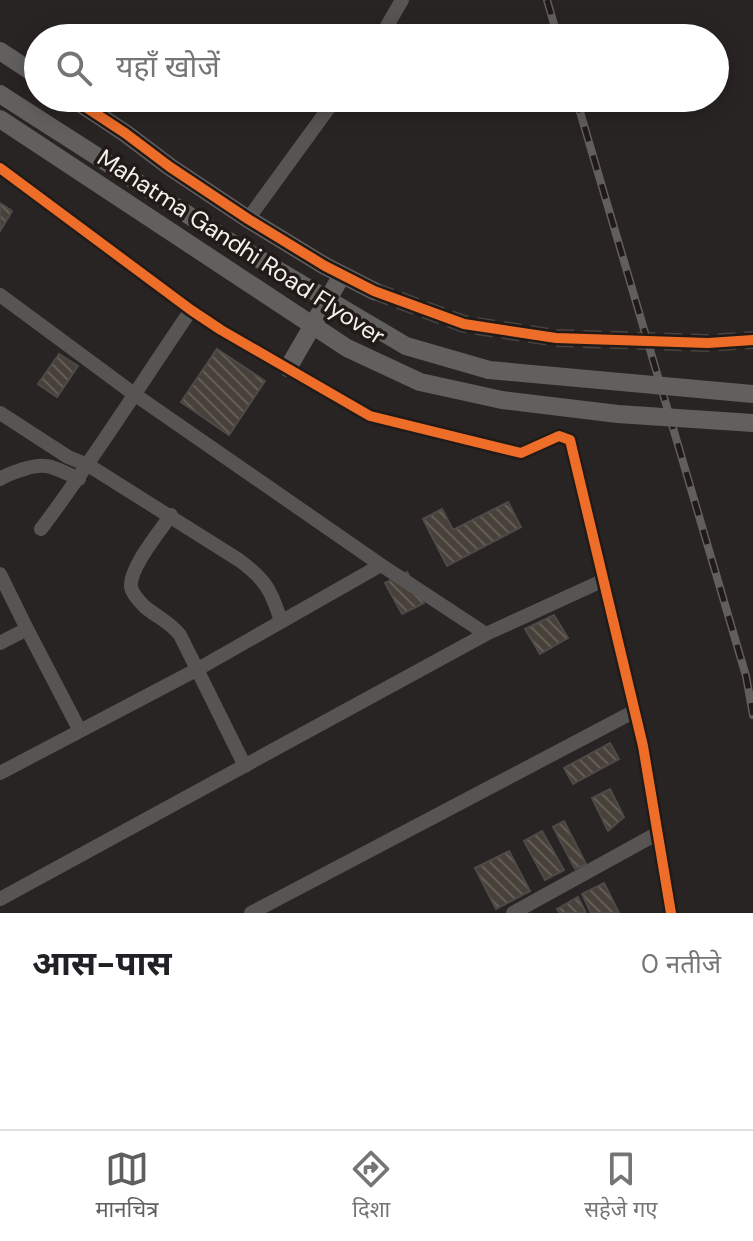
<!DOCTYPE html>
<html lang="hi">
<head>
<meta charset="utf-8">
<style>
	:root { --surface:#fff; --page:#f6f6f6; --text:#202124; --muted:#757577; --line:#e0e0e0; --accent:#605e5f }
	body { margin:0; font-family:"DM Sans","Noto Sans Devanagari",sans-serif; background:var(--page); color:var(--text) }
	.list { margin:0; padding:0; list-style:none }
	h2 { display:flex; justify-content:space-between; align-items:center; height:104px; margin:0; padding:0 32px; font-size:34px }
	h2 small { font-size:26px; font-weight:400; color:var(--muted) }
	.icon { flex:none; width:44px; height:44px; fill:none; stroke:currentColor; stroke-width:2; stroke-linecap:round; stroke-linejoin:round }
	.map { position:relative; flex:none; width:753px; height:913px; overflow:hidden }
	.search { position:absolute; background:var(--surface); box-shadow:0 4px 20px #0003; left:24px; right:24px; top:24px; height:88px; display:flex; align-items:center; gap:20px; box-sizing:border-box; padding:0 28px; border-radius:44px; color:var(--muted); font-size:30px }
	.sheet { height:216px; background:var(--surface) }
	nav { display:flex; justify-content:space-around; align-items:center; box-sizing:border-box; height:112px; border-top:2px solid var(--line); background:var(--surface); font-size:22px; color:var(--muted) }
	nav a { display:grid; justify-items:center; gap:4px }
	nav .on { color:var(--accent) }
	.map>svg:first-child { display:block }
	.building { fill:url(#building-back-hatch); stroke:#4e4a49; stroke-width:2 }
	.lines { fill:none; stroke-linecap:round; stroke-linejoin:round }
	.secondary-tunnel { stroke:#474341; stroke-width:18; stroke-dasharray:18 9; stroke-linecap:butt }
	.street { stroke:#575454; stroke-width:14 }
	.secondary { stroke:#62605f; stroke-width:18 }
	.rail-casing { stroke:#615f5e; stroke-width:8 }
	.rail { stroke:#211a17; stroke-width:5; stroke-dasharray:15; stroke-linecap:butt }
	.secondary-bridge { stroke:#62605f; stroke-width:18 }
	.cycleway-casing { stroke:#211a17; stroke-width:15 }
	.cycleway { stroke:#ee6e29; stroke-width:10 }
	.labels { text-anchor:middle; stroke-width:7; stroke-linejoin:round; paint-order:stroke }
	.street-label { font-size:24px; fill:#f6f1ee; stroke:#211a17 }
</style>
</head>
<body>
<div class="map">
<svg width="753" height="913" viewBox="0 0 753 913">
	<defs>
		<pattern id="building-back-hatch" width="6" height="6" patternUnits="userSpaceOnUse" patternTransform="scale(2)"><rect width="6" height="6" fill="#484139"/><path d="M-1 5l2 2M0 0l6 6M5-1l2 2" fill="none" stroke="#635d56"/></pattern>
	</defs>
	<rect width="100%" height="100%" fill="#282423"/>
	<path class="building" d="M0,203l12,8 -12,20z
		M217,349l48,32 -36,54 -48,-33z
		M59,354l19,12 -21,31 -19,-13z
		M508,502l13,25 -74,39 -24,-47 19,-10 11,21z
		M407,572l17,31 -22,11 -17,-31z
		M554,615l14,23 -28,16 -15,-25z
		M610,743l9,16 -46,25 -9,-16z
		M610,789l14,28 -16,14 -16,-33z
		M564,821l22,43 -11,5 -22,-42z
		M542,831l22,39 -19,10 -21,-39z
		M509,851l21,40 -34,18 -21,-41z
		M604,883l15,30h-28l-9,-19z
		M578,897l8,16h-26l-3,-4z"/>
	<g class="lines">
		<path class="secondary-tunnel" d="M374,291l90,33 92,14 152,5 45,-3"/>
		<path class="street" d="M380,38l22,-38
			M0,168l191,142 30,20 149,86 151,37 38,-17 11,4 73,306 28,167
			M248,219l88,-121
			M0,295l134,99 247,171
			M0,413l68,44 20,8 151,95c27,20 32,30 42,61
			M0,479c7,-5 15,-7 24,-10 25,-8 32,0 55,10
			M171,515c-11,16 -42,53 -40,72 1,7 9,15 14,20 12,10 25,15 35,28l65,131
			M41,529c53,-70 100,-146 150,-219
			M0,574l27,55 -27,14
			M27,629l53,102
			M0,773l198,-104 183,-104 105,69
			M0,899l486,-265 118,-54
			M251,913l384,-202
			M513,913l145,-80"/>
		<path class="secondary" d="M0,51l38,25
			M72,98l53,35 45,34 78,52 77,47 49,25
			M288,368l54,-93"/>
		<g class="rail-casing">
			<path id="rail" d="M547,0l11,38
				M576,98l170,578 7,39"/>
		</g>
		<use href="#rail" class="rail"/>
		<path class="secondary-bridge" d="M0,94l232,149 174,103 83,24 264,24
			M0,119l347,229 73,34 82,18 116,14 135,9"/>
		<g class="cycleway-casing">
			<path id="cycleway" d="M72,98l53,35 45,34 78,52 77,47 49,25 90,33 92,14 152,5 45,-3
				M0,168l191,142 30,20 149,86 151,37 38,-17 11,4 73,306 28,167"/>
		</g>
		<use href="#cycleway" class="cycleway"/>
	</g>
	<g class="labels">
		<g class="street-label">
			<text transform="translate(241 247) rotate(33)" y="8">Mahatma Gandhi Road Flyover</text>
		</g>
	</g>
</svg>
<div class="search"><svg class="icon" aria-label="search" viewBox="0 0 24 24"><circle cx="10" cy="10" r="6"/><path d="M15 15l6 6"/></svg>यहाँ खोजें</div>
</div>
<section class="sheet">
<h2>आस-पास<small>0 नतीजे</small></h2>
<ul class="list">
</ul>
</section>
<nav>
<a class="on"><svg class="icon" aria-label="map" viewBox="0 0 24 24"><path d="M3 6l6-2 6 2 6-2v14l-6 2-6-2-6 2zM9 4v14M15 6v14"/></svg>मानचित्र</a>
<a><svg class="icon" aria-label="directions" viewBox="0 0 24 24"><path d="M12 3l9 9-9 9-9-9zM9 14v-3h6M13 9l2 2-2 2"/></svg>दिशा</a>
<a><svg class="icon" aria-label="saved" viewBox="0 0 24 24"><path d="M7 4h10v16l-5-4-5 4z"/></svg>सहेजे गए</a>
</nav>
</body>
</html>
